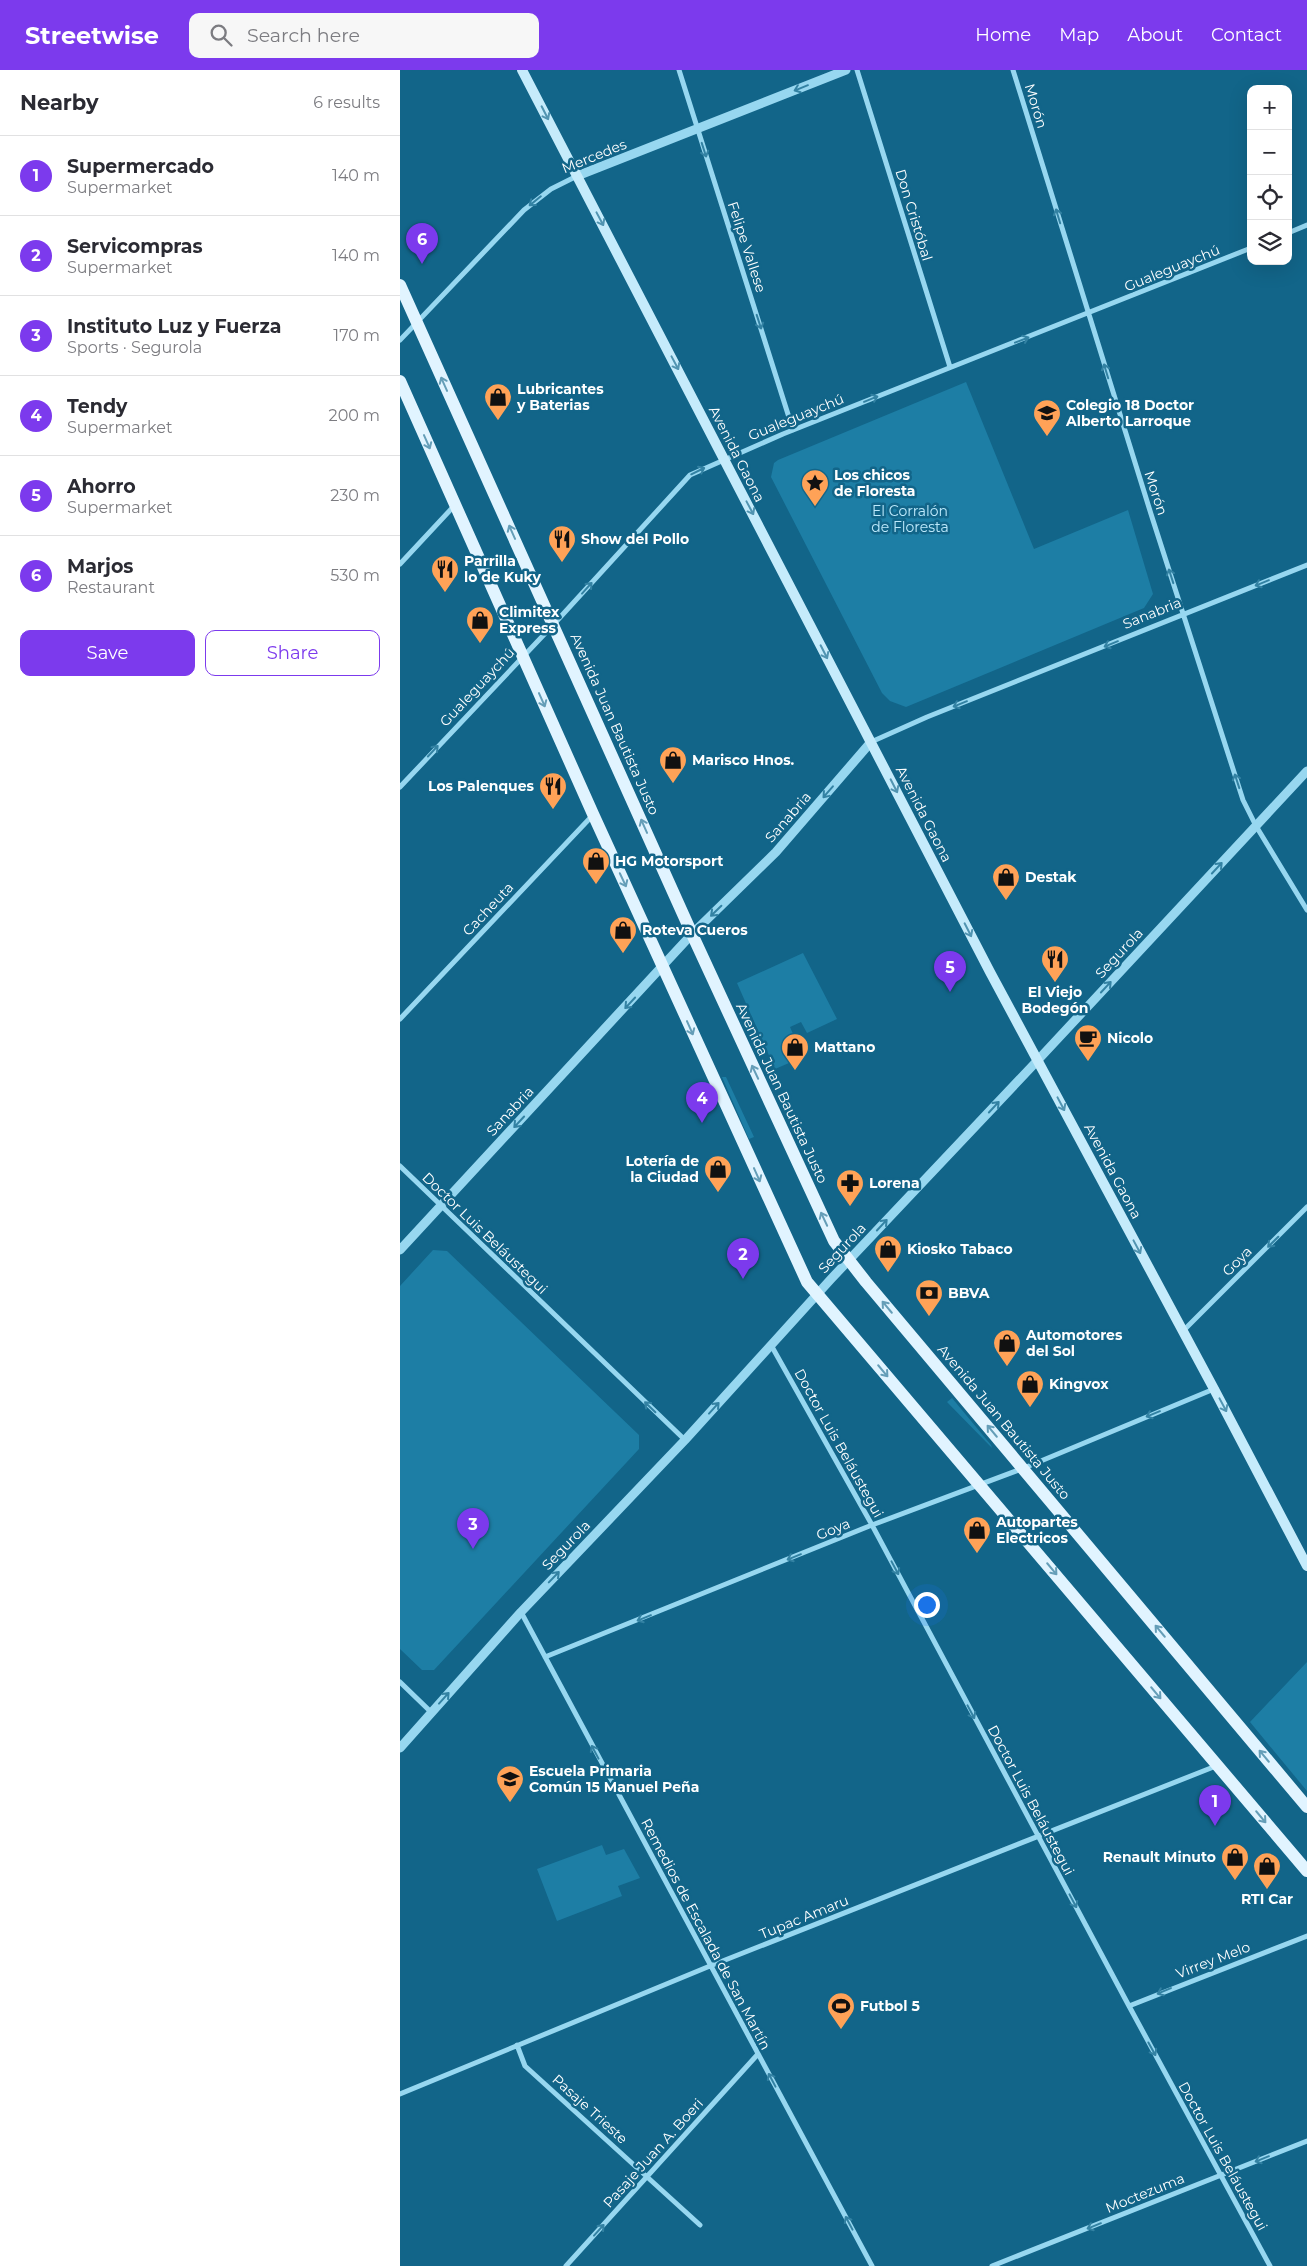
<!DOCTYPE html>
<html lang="en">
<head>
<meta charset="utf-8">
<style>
	:root { --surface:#fff; --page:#f7f7f7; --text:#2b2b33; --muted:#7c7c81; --line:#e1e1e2; --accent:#7c3aed }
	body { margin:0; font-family:Montserrat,sans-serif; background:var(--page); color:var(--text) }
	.controls { position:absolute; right:15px; top:15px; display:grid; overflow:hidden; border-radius:10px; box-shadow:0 5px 20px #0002 }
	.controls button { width:45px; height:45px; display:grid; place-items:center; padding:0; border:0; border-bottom:1px solid var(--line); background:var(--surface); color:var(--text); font:25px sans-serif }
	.you { position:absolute; left:526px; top:1534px; width:18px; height:18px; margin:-12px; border:4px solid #fff; border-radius:50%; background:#1a73e8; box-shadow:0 0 0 8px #1a73e833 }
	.badge { display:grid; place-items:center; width:32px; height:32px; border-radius:50%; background:var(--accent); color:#fff; font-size:16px; font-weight:700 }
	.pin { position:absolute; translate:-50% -41px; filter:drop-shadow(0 1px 2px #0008) }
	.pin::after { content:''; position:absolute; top:26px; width:18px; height:15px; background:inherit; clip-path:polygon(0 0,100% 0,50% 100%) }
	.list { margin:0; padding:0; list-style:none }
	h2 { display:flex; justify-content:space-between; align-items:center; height:65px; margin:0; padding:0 20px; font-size:21px }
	h2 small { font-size:16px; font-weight:400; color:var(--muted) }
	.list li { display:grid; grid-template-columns:32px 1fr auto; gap:15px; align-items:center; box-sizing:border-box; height:80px; padding:0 20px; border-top:1px solid var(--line) }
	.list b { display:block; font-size:19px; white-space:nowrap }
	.list p { margin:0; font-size:16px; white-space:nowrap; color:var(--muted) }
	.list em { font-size:16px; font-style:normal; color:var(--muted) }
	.actions { display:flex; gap:10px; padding:15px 20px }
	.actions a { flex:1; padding:11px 0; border:1px solid var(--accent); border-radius:10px; text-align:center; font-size:18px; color:var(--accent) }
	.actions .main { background:var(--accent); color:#fff }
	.icon { flex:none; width:28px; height:28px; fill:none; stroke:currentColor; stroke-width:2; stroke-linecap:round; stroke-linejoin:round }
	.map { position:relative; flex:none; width:907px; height:2196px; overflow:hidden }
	header { display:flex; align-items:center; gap:30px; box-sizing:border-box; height:70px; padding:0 25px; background:var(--accent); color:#fff }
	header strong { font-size:24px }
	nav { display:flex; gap:28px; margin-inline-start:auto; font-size:18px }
	.search { width:350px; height:45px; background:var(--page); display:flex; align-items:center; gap:12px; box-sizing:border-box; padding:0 18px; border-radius:10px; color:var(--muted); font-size:19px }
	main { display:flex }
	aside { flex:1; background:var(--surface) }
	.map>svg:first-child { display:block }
	.green { fill:#1d7ea5 }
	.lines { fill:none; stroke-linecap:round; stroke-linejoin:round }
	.minor { stroke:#97d7f0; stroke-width:5 }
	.tertiary { stroke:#97d7f0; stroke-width:9 }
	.secondary { stroke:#c5ebfb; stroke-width:10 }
	.primary { stroke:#e1f4ff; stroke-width:12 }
	.oneway { stroke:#3382a3 }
	.oneway2 { stroke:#5194b1 }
	.oneway3 { stroke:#659eb8 }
	.labels { text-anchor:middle; stroke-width:5; stroke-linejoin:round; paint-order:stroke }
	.street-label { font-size:14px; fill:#fff; stroke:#126589 }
	.poi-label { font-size:14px; font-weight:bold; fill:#fff; stroke:#126589; text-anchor:start }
	.park-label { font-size:14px; fill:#beeafc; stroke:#126589 }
</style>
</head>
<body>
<header>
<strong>Streetwise</strong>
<div class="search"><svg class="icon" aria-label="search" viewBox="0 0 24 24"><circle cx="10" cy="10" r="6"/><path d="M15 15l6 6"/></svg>Search here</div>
<nav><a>Home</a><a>Map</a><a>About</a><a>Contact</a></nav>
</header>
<main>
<aside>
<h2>Nearby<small>6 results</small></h2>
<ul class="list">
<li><span class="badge">1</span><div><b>Supermercado</b><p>Supermarket</p></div><em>140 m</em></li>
<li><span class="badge">2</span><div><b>Servicompras</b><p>Supermarket</p></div><em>140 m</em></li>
<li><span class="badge">3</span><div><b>Instituto Luz y Fuerza</b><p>Sports · Segurola</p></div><em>170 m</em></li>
<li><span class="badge">4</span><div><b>Tendy</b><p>Supermarket</p></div><em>200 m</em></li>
<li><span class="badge">5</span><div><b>Ahorro</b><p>Supermarket</p></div><em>230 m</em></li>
<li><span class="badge">6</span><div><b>Marjos</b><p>Restaurant</p></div><em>530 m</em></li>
</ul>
<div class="actions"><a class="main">Save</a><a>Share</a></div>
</aside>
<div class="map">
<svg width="907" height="2196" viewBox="0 0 907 2196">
	<rect width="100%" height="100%" fill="#126589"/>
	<path class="green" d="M566,312l68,167 94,-39 25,84 -9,14 -238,99 -16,-6 -8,-8 -111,-216 3,-14 4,-3z
		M403,883l34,66 -30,14 -6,-11 -11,5 13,30 -28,12 -38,-86z
		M322,1007h4l28,60 -5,2z
		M33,1180l14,1 192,184v14l-205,221h-12l-22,-21v-363z
		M552,1328l39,47 1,3 -45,-46z
		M907,1592v129l-57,-69z
		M202,1775l4,10 18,-6 16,29 -22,8 4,10 -65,25 -20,-52z"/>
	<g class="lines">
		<path class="minor" d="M279,0l114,360
			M457,0l93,297
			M613,0l138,444 92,286 13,26 51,84
			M888,163l19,-8
			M0,270l124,-130 27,-21 26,-13
			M0,494l54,-58
			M471,672l56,-25 380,-152
			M0,717l154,-163 136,-149 93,-41 468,-186
			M0,949l192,-203
			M0,1096l285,274
			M783,1261l124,-124
			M371,1275l101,180 257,481 141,260
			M121,1542l351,654
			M145,1587l327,-132 152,-57 190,-79
			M0,1612l32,31
			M729,1936l178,-70
			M117,1975l8,21 175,159
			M0,2024l310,-128 506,-200
			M166,2196l192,-212
			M592,2196l315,-125"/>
		<path class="tertiary" d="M177,106l269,-106
			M0,1180l292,-316 84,-82 95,-110
			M0,1678l121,-136 164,-172 146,-161 206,-218 270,-290"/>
		<path class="secondary" d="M122,0l468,902 224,417 93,177"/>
		<path class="primary" d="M0,215l292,649 142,307 32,41 441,525
			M0,311l193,433 214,468 500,589"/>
	</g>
	<defs><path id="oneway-shaft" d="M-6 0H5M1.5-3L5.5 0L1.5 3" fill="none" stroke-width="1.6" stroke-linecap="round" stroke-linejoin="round" transform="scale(1.25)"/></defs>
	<g class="oneway">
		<use href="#oneway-shaft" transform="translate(401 18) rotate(158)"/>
		<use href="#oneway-shaft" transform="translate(304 80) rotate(72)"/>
		<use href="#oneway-shaft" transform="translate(135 131) rotate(141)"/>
		<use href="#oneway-shaft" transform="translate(658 146) rotate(-107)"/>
		<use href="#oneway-shaft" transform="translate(359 252) rotate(72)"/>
		<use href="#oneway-shaft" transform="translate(622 270) rotate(-21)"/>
		<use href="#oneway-shaft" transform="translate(706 301) rotate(-107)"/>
		<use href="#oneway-shaft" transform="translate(471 329) rotate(-22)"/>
		<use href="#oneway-shaft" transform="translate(298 401) rotate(-26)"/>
		<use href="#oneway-shaft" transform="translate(771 506) rotate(-108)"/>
		<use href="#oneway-shaft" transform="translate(862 513) rotate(158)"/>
		<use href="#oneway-shaft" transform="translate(187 518) rotate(-48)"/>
		<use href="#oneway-shaft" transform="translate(711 574) rotate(158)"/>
		<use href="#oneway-shaft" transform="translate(560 634) rotate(158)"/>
		<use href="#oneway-shaft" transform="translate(33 681) rotate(-47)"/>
		<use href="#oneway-shaft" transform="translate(837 711) rotate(-108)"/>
		<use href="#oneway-shaft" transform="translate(428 722) rotate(131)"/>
		<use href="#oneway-shaft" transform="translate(817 798) rotate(-47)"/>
		<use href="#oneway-shaft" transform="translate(316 841) rotate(136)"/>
		<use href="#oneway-shaft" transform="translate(706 917) rotate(-47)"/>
		<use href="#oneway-shaft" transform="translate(230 933) rotate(133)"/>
		<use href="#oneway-shaft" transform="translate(594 1037) rotate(-47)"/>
		<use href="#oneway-shaft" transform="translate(119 1052) rotate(133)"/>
		<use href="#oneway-shaft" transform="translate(482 1155) rotate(-47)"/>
		<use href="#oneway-shaft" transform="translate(873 1172) rotate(135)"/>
		<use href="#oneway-shaft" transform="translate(250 1337) rotate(-136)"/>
		<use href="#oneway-shaft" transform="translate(314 1338) rotate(-48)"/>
		<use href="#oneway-shaft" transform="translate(753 1344) rotate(158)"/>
		<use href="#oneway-shaft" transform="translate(394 1487) rotate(158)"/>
		<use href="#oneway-shaft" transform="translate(495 1498) rotate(62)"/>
		<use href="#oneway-shaft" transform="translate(154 1507) rotate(-46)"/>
		<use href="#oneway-shaft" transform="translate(244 1548) rotate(158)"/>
		<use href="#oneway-shaft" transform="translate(44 1628) rotate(-48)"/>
		<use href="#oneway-shaft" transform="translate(571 1642) rotate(62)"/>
		<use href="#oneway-shaft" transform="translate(195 1682) rotate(-118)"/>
		<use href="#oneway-shaft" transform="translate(673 1831) rotate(62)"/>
		<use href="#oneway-shaft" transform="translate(764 1921) rotate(157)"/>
		<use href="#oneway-shaft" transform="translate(752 1979) rotate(61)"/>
		<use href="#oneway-shaft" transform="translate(372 2010) rotate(-118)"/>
		<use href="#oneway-shaft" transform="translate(862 2089) rotate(158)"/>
		<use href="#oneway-shaft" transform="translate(449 2153) rotate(-118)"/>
		<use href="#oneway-shaft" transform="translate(694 2156) rotate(158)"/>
		<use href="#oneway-shaft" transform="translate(199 2160) rotate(-48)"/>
	</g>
	<g class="oneway2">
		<use href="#oneway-shaft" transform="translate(145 43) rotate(63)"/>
		<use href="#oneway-shaft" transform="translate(200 149) rotate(62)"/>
		<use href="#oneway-shaft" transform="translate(275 293) rotate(62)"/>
		<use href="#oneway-shaft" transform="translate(350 438) rotate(62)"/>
		<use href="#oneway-shaft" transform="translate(424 582) rotate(63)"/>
		<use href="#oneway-shaft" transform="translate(494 716) rotate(63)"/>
		<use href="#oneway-shaft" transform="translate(568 860) rotate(63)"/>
		<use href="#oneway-shaft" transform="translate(661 1034) rotate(62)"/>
		<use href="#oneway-shaft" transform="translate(737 1177) rotate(62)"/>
		<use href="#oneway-shaft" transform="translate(823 1335) rotate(62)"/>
	</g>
	<g class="oneway3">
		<use href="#oneway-shaft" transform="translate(44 314) rotate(-114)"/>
		<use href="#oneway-shaft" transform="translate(27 372) rotate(66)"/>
		<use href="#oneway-shaft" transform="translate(112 462) rotate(-114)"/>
		<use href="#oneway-shaft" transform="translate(142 630) rotate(66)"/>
		<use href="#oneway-shaft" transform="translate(244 756) rotate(-114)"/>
		<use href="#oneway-shaft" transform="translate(223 810) rotate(65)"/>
		<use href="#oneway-shaft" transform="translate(290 958) rotate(66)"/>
		<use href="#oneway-shaft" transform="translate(355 1002) rotate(-115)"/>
		<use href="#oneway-shaft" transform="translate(357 1105) rotate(66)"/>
		<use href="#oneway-shaft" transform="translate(424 1149) rotate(-115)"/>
		<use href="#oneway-shaft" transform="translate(487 1237) rotate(-130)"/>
		<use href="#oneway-shaft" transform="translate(483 1301) rotate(50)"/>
		<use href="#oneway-shaft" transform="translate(592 1361) rotate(-130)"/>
		<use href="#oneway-shaft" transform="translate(652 1499) rotate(50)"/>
		<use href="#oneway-shaft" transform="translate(760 1561) rotate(-130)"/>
		<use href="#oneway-shaft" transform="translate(756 1623) rotate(50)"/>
		<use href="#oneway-shaft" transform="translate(864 1686) rotate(-130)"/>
		<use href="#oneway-shaft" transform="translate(861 1747) rotate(50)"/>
	</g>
	<defs>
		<g id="shop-pin" transform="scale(1.4375)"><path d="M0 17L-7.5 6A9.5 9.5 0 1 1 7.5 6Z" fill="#ffa257" stroke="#126589"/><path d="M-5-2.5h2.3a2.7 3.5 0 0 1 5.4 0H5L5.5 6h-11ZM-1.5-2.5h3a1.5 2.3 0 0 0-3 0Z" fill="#111"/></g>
		<g id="school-pin" transform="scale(1.4375)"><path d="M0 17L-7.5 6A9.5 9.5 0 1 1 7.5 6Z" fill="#ffa257" stroke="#126589"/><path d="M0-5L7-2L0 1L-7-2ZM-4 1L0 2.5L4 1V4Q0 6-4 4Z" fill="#111"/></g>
		<g id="sight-pin" transform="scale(1.4375)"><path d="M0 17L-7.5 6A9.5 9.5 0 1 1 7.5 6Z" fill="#ffa257" stroke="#126589"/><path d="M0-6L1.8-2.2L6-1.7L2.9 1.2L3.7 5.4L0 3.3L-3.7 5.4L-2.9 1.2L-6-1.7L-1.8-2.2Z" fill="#111"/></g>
		<g id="restaurant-pin" transform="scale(1.4375)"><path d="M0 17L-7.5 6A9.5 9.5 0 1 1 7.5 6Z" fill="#ffa257" stroke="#126589"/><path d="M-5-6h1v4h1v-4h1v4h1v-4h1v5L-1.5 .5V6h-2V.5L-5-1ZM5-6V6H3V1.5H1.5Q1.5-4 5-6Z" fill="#111"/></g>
		<g id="cafe-pin" transform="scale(1.4375)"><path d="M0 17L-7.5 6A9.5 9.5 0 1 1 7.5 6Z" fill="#ffa257" stroke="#126589"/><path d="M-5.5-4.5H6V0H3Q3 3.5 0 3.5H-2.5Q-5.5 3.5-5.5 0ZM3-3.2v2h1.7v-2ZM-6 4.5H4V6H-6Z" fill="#111"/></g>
		<g id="pharmacy-pin" transform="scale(1.4375)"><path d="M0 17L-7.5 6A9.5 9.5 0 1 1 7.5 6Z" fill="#ffa257" stroke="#126589"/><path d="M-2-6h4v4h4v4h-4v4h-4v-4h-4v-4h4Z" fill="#111"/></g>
		<g id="bank-pin" transform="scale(1.4375)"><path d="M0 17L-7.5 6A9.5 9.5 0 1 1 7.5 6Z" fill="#ffa257" stroke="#126589"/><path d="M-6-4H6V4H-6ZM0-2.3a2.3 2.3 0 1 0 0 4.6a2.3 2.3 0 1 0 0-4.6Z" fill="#111"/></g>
		<g id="stadium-pin" transform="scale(1.4375)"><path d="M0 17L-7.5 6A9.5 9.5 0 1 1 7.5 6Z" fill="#ffa257" stroke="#126589"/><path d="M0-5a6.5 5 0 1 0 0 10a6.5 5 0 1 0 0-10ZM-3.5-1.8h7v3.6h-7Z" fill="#111"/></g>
	</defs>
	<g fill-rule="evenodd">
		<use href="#shop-pin" x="98" y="327"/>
		<use href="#school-pin" x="647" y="343"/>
		<use href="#sight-pin" x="415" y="413"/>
		<use href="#restaurant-pin" x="162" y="469"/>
		<use href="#restaurant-pin" x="45" y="499"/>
		<use href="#shop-pin" x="80" y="550"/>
		<use href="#shop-pin" x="273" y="690"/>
		<use href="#restaurant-pin" x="153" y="716"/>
		<use href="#shop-pin" x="196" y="791"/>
		<use href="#shop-pin" x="606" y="807"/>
		<use href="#shop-pin" x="223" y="860"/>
		<use href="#restaurant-pin" x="655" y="889"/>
		<use href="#cafe-pin" x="688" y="968"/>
		<use href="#shop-pin" x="395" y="977"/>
		<use href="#shop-pin" x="318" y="1099"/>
		<use href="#pharmacy-pin" x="450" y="1113"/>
		<use href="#shop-pin" x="488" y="1179"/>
		<use href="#bank-pin" x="529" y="1223"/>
		<use href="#shop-pin" x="607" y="1273"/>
		<use href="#shop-pin" x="630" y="1314"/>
		<use href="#shop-pin" x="577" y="1460"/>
		<use href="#school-pin" x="110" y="1709"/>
		<use href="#shop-pin" x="835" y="1787"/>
		<use href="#shop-pin" x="867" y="1796"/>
		<use href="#stadium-pin" x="441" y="1936"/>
	</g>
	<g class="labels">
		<g class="street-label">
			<text transform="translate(636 36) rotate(73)" y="5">Morón</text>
			<text transform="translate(194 86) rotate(-22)" y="5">Mercedes</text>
			<text transform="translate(514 145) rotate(73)" y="5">Don Cristóbal</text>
			<text transform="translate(347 177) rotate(72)" y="5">Felipe Vallese</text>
			<text transform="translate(772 198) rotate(-22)" y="5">Gualeguaychú</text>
			<text transform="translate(396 347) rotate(-22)" y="5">Gualeguaychú</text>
			<text transform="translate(337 384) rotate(63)" y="5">Avenida Gaona</text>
			<text transform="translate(756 423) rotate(72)" y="5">Morón</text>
			<text transform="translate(752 543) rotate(-22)" y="5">Sanabria</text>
			<text transform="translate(77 617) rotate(-47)" y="5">Gualeguaychú</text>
			<text transform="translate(215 654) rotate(66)" y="5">Avenida Juan Bautista Justo</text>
			<text transform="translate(524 744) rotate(63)" y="5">Avenida Gaona</text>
			<text transform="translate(388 747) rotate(-49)" y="5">Sanabria</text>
			<text transform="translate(88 839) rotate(-47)" y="5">Cacheuta</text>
			<text transform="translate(719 883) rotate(-47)" y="5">Segurola</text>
			<text transform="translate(382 1023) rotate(65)" y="5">Avenida Juan Bautista Justo</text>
			<text transform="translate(110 1041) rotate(-47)" y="5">Sanabria</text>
			<text transform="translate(713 1101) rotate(62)" y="5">Avenida Gaona</text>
			<text transform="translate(85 1163) rotate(44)" y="5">Doctor Luis Beláustegui</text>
			<text transform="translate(442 1178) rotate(-47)" y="5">Segurola</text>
			<text transform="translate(837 1191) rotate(-45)" y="5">Goya</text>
			<text transform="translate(604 1352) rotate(50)" y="5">Avenida Juan Bautista Justo</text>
			<text transform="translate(439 1373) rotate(61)" y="5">Doctor Luis Beláustegui</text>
			<text transform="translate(433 1459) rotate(-22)" y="5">Goya</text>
			<text transform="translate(166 1475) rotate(-46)" y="5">Segurola</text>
			<text transform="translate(631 1730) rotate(62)" y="5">Doctor Luis Beláustegui</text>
			<text transform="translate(404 1847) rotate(-22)" y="5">Tupac Amaru</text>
			<text transform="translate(306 1864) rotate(62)" y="5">Remedios de Escalada de San Martín</text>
			<text transform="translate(813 1890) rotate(-21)" y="5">Virrey Melo</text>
			<text transform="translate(190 2039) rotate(42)" y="5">Pasaje Trieste</text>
			<text transform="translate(253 2083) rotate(-48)" y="5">Pasaje Juan A. Boeri</text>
			<text transform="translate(823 2086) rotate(61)" y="5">Doctor Luis Beláustegui</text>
			<text transform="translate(745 2123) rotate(-22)" y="5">Moctezuma</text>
		</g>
		<g class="poi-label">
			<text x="117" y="324">Lubricantes<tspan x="117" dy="16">y Baterias</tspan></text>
			<text x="666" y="340">Colegio 18 Doctor<tspan x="666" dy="16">Alberto Larroque</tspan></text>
			<text x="434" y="410">Los chicos<tspan x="434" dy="16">de Floresta</tspan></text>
			<text x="181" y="474">Show del Pollo</text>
			<text x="64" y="496">Parrilla<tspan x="64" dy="16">lo de Kuky</tspan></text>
			<text x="99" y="547">Climitex<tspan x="99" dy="16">Express</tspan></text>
			<text x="292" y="695">Marisco Hnos.</text>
			<text x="134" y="721" text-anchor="end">Los Palenques</text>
			<text x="215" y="796">HG Motorsport</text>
			<text x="625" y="812">Destak</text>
			<text x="242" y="865">Roteva Cueros</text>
			<text x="655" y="927" text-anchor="middle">El Viejo<tspan x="655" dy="16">Bodegón</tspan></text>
			<text x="707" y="973">Nicolo</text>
			<text x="414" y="982">Mattano</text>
			<text x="299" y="1096" text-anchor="end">Lotería de<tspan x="299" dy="16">la Ciudad</tspan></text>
			<text x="469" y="1118">Lorena</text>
			<text x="507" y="1184">Kiosko Tabaco</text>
			<text x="548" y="1228">BBVA</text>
			<text x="626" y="1270">Automotores<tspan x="626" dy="16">del Sol</tspan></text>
			<text x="649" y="1319">Kingvox</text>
			<text x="596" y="1457">Autopartes<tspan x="596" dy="16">Electricos</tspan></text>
			<text x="129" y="1706">Escuela Primaria<tspan x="129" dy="16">Común 15 Manuel Peña</tspan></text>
			<text x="816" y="1792" text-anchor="end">Renault Minuto</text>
			<text x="867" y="1834" text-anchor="middle">RTI Car</text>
			<text x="460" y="1941">Futbol 5</text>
		</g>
		<g class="park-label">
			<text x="510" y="446">El Corralón<tspan x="510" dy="16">de Floresta</tspan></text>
		</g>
	</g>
</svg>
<div class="controls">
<button>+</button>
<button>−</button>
<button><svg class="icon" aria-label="locate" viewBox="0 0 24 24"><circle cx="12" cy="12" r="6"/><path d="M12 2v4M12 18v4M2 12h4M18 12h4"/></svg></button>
<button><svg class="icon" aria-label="layers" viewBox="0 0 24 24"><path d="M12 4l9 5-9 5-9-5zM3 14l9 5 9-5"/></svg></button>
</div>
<div class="you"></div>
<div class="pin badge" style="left:815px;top:1756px">1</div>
<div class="pin badge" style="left:343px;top:1209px">2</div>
<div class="pin badge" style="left:73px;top:1479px">3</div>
<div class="pin badge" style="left:302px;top:1053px">4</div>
<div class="pin badge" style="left:550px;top:922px">5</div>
<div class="pin badge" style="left:22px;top:194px">6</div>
</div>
</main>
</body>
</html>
